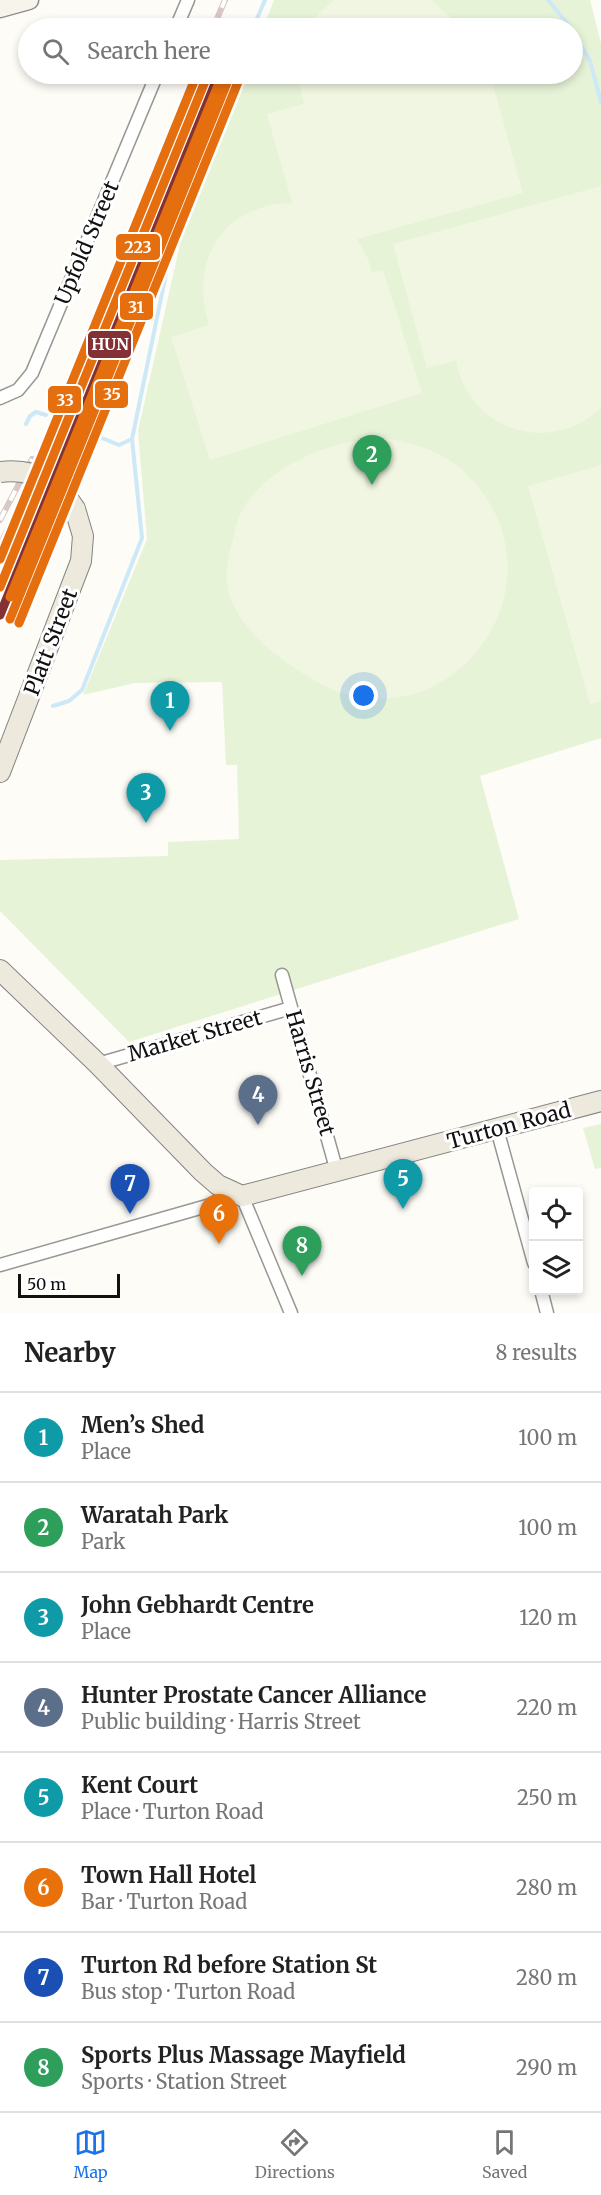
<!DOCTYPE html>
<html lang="en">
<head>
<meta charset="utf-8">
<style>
	:root { --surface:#fff; --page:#f2f2f2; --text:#222; --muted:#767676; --line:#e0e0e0; --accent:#1a73e8 }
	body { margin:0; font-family:Merriweather,serif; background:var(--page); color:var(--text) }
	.controls { position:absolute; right:18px; bottom:18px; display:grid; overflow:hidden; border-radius:6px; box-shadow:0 3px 9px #0003 }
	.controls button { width:54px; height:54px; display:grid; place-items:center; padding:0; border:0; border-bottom:2px solid var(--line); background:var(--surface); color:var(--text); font:30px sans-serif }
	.scale { position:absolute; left:18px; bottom:15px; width:102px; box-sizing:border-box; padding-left:6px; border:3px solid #111; border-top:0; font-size:16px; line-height:21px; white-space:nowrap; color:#111; -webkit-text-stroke:4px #fff; paint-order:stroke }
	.you { position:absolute; left:364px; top:696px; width:21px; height:21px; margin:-15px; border:4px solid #fff; border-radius:50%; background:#1a73e8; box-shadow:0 0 0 9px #1a73e833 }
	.badge { display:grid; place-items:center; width:39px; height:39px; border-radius:50%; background:var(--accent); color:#fff; font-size:20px; font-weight:700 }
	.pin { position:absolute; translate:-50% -50px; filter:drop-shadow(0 2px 3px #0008) }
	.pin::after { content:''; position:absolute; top:32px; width:21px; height:18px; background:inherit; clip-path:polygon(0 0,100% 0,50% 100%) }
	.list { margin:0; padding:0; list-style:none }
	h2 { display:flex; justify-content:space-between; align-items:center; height:78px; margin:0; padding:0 24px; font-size:26px }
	h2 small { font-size:20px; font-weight:400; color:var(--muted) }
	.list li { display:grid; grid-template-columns:39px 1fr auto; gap:18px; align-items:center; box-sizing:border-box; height:90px; padding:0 24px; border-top:2px solid var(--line) }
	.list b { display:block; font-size:22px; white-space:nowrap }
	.list p { margin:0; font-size:20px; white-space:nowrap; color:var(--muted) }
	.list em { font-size:20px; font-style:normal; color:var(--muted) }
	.icon { flex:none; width:33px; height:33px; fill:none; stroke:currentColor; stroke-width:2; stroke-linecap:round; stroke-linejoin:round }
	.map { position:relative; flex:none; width:601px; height:1313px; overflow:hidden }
	.search { position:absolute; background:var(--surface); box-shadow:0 3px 9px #0003; left:18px; right:18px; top:18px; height:66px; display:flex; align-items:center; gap:15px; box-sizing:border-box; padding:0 21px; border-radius:33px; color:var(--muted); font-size:22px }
	.sheet { height:798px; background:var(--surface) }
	nav { display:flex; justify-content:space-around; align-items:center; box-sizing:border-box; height:84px; border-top:2px solid var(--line); background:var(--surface); font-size:16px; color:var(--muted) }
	nav a { display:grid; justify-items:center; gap:3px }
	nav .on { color:var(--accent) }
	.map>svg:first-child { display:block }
	.green { fill:#e7f3d7 }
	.pitch { fill:#f0f6e1 }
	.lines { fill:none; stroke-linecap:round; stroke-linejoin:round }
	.stream { stroke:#cde8f7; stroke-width:4 }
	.street-casing { stroke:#979795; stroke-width:15 }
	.secondary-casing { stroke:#8e8d8b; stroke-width:21 }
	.primary-casing { stroke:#858482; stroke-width:22 }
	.street { stroke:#fffffe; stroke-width:12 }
	.secondary { stroke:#f6f4eb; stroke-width:18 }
	.primary { stroke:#ede9dc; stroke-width:20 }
	.rail-casing { stroke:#d9c6c7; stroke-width:6 }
	.rail { stroke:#fff; stroke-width:4; stroke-dasharray:11; stroke-linecap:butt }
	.primary-bridge-casing { stroke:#858482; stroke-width:22; stroke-linecap:butt }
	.primary-bridge { stroke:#ede9dc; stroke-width:20 }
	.rail-1-casing { stroke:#fff; stroke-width:14 }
	.rail-2-casing { stroke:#fff; stroke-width:14 }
	.rail-3-casing { stroke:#fff; stroke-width:14 }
	.rail-4-casing { stroke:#fff; stroke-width:14 }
	.rail-5-casing { stroke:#fff; stroke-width:14 }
	.rail-6-casing { stroke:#fff; stroke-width:14 }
	.rail-1 { stroke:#833134; stroke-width:9 }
	.rail-2 { stroke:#e56e0f; stroke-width:9 }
	.rail-3 { stroke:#e56e0f; stroke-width:9 }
	.rail-4 { stroke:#e56e0f; stroke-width:9 }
	.rail-5 { stroke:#e56e0f; stroke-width:9 }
	.rail-6 { stroke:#e56e0f; stroke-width:9 }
	.labels { text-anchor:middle; stroke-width:6; stroke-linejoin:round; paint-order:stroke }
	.street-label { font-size:21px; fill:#111; stroke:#fff }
	.line-badge { stroke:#fff; stroke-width:2 }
	.badge-label { font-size:16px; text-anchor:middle; font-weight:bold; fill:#fff }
</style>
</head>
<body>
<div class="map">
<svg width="601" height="1313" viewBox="0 0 601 1313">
	<rect width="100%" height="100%" fill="#fdfcf7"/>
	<path class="green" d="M274,0h316l11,43v695l-121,38 39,143 -390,123 -129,-131v-51l168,-4v-14l71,-3 -2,-74h-11l-4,-83 -87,1 -52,12 64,-156 -9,-108 47,-209 60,-148h327v-46h-309z
		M601,1124v44l-6,1 -12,-41z"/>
	<path class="pitch" d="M334,0h97l19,17 8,11h-150l11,-15z
		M297,74h193l33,119 -166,46 11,20 4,14 11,-3 39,123 -212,67 -39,-123 38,-12c-21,-63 14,-121 83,-122l-25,-89 37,-10z
		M601,186v222c-52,49 -132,22 -145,-47l-29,7 -34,-124z
		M378,438c16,0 29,5 44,9 26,9 44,23 60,45 64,85 0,206 -104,207 -31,0 -55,-12 -80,-29 -29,-18 -69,-52 -71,-89 -1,-13 2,-28 6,-41 2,-10 4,-21 9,-30 27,-45 86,-68 136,-72z
		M601,465v236l-11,3 -62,-218z"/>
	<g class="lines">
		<path class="stream" d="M548,0l23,28
			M253,28l12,-28
			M572,30l18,31 11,41
			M26,424l4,-8 6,-4 10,3
			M85,431l34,14 13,-6
			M53,706l16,-5 13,-11 60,-152 -10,-99 41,-199 12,-28 -1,-11 51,-127"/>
		<g class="street-casing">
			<path id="street" d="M176,28l12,-28
				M0,398l18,-8 14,-17 125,-299
				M282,975l55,197
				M98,1064l193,-56
				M497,1129l37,134
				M0,1265l242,-69 49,117
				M541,1290l6,23"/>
		</g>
		<g class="secondary-casing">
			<path id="secondary" d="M0,8l29,-8"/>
		</g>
		<g class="primary-casing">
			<path id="primary" d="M0,772l81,-211 2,-25 -8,-27
				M0,970l98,94 105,108 15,13 24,11 359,-95"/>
		</g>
		<use href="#street" class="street"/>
		<use href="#secondary" class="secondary"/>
		<use href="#primary" class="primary"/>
		<g class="rail-casing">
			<path id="rail" d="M213,28l12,-28
				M0,520l32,-61
				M0,545l51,-105 65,-153 86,-213"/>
		</g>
		<use href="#rail" class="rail"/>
		<g class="primary-bridge-casing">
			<path id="primary-bridge" d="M0,472c33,-4 58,9 75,37"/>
		</g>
		<use href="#primary-bridge" class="primary-bridge"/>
		<g class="rail-1-casing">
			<path id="rail-1" d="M0,615l219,-541"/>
		</g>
		<g class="rail-2-casing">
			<path id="rail-2" d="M10,619l219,-541"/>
		</g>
		<g class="rail-3-casing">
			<path id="rail-3" d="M0,587l208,-513"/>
		</g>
		<g class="rail-4-casing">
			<path id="rail-4" d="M19,623l219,-541"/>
		</g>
		<g class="rail-5-casing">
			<path id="rail-5" d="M0,559l197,-485"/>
		</g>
		<g class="rail-6-casing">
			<path id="rail-6" d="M10,597l211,-519"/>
		</g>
		<use href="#rail-1" class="rail-1"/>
		<use href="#rail-2" class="rail-2"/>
		<use href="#rail-3" class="rail-3"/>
		<use href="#rail-4" class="rail-4"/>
		<use href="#rail-5" class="rail-5"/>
		<use href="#rail-6" class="rail-6"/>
	</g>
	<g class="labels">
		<g class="street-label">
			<text transform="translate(87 243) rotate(-67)" y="7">Upfold Street</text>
			<text transform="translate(51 642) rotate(-69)" y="7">Platt Street</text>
			<text transform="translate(195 1036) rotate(-16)" y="7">Market Street</text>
			<text transform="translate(310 1073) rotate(74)" y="7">Harris Street</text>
			<text transform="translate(509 1126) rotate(-15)" y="7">Turton Road</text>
		</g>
	</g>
	<g class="line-badge">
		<rect x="115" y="233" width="46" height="28" rx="6" fill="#e56e0f"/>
		<rect x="119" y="292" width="35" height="29" rx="6" fill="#e56e0f"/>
		<rect x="87" y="330" width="45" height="29" rx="6" fill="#833134"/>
		<rect x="94" y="380" width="35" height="29" rx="6" fill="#e56e0f"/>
		<rect x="47" y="385" width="35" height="29" rx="6" fill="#e56e0f"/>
	</g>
	<g class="badge-label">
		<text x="138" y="253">223</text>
		<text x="136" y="313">31</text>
		<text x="110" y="350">HUN</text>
		<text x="112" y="400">35</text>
		<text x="65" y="406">33</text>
	</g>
</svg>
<div class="controls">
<button><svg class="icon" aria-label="locate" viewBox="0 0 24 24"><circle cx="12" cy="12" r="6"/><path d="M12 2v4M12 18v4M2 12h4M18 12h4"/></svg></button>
<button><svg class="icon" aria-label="layers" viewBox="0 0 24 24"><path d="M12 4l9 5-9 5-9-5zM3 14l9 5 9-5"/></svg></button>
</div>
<div class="scale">50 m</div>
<div class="you"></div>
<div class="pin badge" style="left:170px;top:731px;background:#0f9aa8">1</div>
<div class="pin badge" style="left:372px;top:485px;background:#2e9e5b">2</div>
<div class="pin badge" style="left:146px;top:823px;background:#0f9aa8">3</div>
<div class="pin badge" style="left:258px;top:1125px;background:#5c6f8a">4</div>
<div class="pin badge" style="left:403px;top:1209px;background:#0f9aa8">5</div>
<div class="pin badge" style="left:219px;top:1244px;background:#e8710a">6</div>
<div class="pin badge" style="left:130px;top:1214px;background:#1a4fb4">7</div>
<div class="pin badge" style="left:302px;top:1276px;background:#2e9e5b">8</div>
<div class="search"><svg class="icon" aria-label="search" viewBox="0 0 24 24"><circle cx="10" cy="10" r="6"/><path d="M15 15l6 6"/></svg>Search here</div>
</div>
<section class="sheet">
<h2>Nearby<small>8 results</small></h2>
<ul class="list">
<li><span class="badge" style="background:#0f9aa8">1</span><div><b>Men’s Shed</b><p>Place</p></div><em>100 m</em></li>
<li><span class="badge" style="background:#2e9e5b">2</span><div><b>Waratah Park</b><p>Park</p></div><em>100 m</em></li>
<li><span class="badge" style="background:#0f9aa8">3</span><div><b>John Gebhardt Centre</b><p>Place</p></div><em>120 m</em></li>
<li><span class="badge" style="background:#5c6f8a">4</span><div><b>Hunter Prostate Cancer Alliance</b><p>Public building · Harris Street</p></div><em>220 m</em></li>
<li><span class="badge" style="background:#0f9aa8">5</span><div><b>Kent Court</b><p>Place · Turton Road</p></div><em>250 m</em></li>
<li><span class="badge" style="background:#e8710a">6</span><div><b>Town Hall Hotel</b><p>Bar · Turton Road</p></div><em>280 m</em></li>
<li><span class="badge" style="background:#1a4fb4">7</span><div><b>Turton Rd before Station St</b><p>Bus stop · Turton Road</p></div><em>280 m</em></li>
<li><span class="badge" style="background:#2e9e5b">8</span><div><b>Sports Plus Massage Mayfield</b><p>Sports · Station Street</p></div><em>290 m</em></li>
</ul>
</section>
<nav>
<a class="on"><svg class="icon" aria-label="map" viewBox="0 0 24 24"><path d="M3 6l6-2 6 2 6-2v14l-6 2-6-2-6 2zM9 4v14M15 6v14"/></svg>Map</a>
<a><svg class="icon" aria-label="directions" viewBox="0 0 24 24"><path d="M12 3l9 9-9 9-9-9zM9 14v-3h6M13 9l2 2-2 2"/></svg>Directions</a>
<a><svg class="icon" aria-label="saved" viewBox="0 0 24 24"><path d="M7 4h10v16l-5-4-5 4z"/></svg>Saved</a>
</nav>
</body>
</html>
